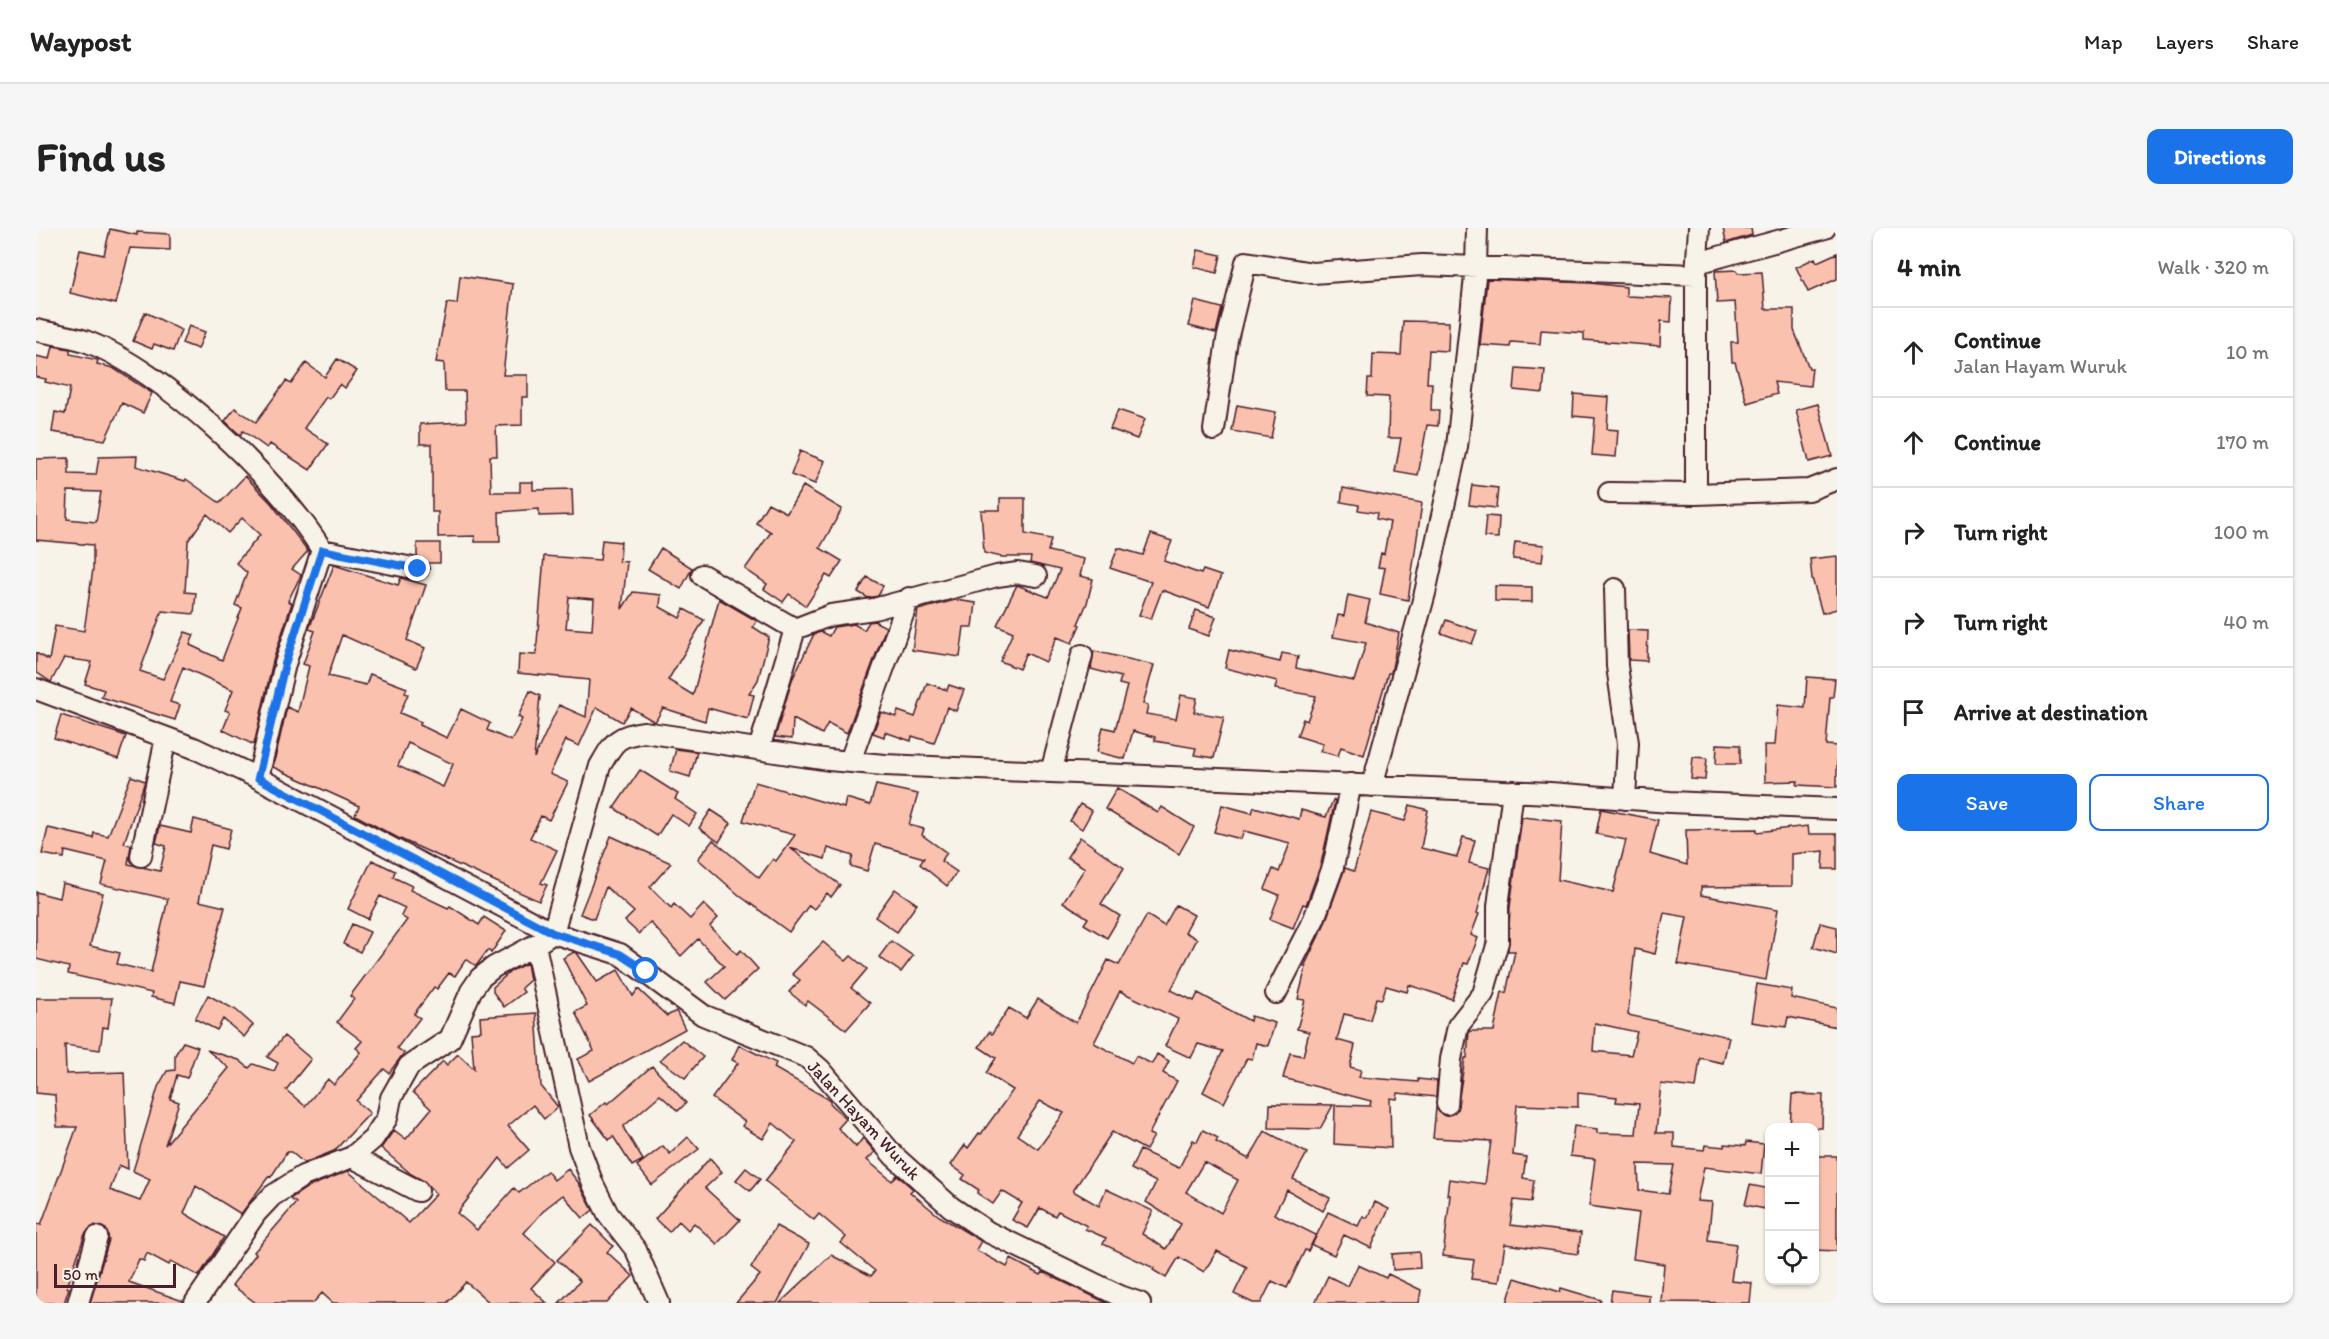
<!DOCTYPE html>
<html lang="en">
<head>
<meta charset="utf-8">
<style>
	:root { --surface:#fff; --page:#f6f6f6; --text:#222; --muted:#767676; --line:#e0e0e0; --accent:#1a73e8 }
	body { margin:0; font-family:Itim,sans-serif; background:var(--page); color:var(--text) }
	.controls { position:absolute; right:18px; bottom:18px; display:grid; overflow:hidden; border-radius:12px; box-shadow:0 2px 4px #0004 }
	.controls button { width:54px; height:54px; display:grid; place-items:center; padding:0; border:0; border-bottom:2px solid var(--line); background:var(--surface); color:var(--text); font:30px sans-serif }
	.scale { position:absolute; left:18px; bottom:15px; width:122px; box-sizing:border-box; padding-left:6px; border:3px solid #4a1f2b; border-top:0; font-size:16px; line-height:21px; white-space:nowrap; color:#4a1f2b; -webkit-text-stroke:4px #f7f3e8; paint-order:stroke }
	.stop { position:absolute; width:18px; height:18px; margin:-14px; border:4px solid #1a73e8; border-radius:50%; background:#fff }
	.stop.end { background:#1a73e8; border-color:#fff; box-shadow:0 2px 6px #0008 }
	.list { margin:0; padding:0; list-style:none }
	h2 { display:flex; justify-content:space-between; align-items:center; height:78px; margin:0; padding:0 24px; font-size:26px }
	h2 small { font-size:20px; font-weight:400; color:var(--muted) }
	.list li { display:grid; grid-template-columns:39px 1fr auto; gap:18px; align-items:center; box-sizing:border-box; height:90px; padding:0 24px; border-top:2px solid var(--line) }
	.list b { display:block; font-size:22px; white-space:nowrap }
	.list p { margin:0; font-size:20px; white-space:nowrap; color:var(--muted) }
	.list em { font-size:20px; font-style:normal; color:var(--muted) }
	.actions { display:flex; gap:12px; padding:18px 24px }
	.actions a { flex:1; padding:14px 0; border:2px solid var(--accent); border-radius:12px; text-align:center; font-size:21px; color:var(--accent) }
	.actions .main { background:var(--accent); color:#fff }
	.icon { flex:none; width:33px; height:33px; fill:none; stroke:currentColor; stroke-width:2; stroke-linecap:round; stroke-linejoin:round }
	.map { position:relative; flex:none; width:1801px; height:1075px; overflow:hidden; border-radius:12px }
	header { display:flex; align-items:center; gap:36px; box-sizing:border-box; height:84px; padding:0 30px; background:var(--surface); border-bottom:2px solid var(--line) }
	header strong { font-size:28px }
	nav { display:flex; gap:33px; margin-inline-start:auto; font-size:21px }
	.intro { display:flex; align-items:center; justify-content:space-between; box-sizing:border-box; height:144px; padding:0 36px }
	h1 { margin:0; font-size:42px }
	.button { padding:15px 27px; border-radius:12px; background:var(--accent); color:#fff; font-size:21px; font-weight:700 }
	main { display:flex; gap:36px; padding:0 36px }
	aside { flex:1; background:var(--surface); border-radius:12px; box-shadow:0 2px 4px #0004 }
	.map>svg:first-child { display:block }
	.building { fill:#f9c1ae; stroke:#4a1f2b; stroke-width:1.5; fill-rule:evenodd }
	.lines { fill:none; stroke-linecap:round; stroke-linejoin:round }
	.minor-casing { stroke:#4a1f2b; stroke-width:24 }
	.minor { stroke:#f7f3e8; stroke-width:20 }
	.route { stroke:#1a73e8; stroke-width:8 }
	.labels { text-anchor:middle; stroke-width:4.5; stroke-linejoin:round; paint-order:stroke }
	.street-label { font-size:18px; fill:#4a1f2b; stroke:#f7f3e8 }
</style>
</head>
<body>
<header>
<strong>Waypost</strong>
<nav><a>Map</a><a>Layers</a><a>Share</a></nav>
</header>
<div class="intro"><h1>Find us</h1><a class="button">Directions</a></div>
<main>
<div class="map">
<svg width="1801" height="1075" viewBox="0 0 1801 1075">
	<rect width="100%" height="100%" fill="#f7f3e8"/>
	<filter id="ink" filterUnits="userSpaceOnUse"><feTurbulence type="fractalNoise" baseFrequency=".0167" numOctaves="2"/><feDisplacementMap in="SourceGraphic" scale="12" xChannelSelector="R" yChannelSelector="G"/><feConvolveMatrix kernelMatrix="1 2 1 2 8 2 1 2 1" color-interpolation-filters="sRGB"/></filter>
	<g filter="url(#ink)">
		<path class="building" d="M1687,0h28l1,7 -26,8z
			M74,1l27,6v-3l33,2v16l-40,-2 -14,56 -46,-11 10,-43 24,5z
			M1162,22l23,5 -4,18 -23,-6z
			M1801,25v26l-29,13 -12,-25 19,-9 2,4z
			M1701,42l1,3 24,-1 3,37h29v21l15,38h3l-2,18 -36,-4 3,12 -30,9 -12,-41h-3l-1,-20h7l-3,-40 -18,1 -2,-32z
			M424,48l53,8 -10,91h25v22h-6v28l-26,1 1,30h-7l1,36h29v-10h13v8l39,-1 1,26 -34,1v-7l-40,3 1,30h-25v-6l-37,1v-25h-6v-68h-12v-20l46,-2 -1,-31h-20l-1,-28 -8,-1 11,-59 10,1z
			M1451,51l103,4 36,4v9l46,2 -1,24 -10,-1 -1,25 -76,-6v-7l-43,-3 -1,14 -29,-2 -1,5 -30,-2z
			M1159,73l27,7 -6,25 -27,-7z
			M109,84l36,18 -8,21 -19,-7 -2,5 -19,-8z
			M1367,93l46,1 -1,29 -19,-1 -2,33h5l-1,27h8l-1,16 -11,-1 -9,51 -23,-4 6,-34h-13l1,-41 -22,-1 1,-17h4l1,-25 28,1z
			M153,98l16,6 -7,17 -16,-6z
			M17,118l17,3v5l28,6 -1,4 16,4 39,25 -9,20 -21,-10 -17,37 -53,-8 3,-20 10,2 5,-26 -25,-6 1,-3 -10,-2v-21l14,3z
			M301,131l20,12 -12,17 -5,-4 -11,15 -3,-2 -22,31 24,16 -18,26 -40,-26 -3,4 -24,-17 -3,4 -15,-14 10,-13 21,14 30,-41 5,3 15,-21 19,14z
			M1480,140l29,2 -2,23 -29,-3z
			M1538,166l35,3 -2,32 11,1 -2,27 -24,-2 3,-37 -22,-2z
			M1782,176l14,52 -23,6 -13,-52z
			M1201,177l39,7 -5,26 -39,-7z
			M1082,182l27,9 -8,20 -27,-10z
			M764,223l25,10 -10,23 -24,-9z
			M101,228l-1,10 49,15 1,-2 34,24 25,-27 26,27 37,48 -16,18 9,6 -13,26 4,2 -19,58 -19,84 -31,-15 7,-18 -5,-2 8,-20 -50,-23 -13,35 10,3 -5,15 -74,-23 3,-7 -19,-6 7,-22 -28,-4 -13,24 -15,-10v-19l13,7 6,-34 29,5 9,-62v-24l-57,-5v-81l33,-1v16l27,1 3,-18zM32,263l33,1 -5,30 -29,-3zM171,286l21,19 14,-15 18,17 -24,28 11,10 -12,32 7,3 -20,52 -32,-15 4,-10 -9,-3 -22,47 -23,-8 22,-60 32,3 2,-21 -11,-1 3,-51z
			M1436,257l26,3 -2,20 -27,-3z
			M767,258l39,23 -22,39 22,13 -11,17 -5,-3 -20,31 -17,-12 -6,8 -19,-13 3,-5 -22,-15 26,-37 -15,-9 12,-20 19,10z
			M1307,260l79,15 -14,97 -28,-6 5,-26 -7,-1 3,-14 3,1 6,-32 -14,-3 1,-6 -19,-3 1,-5 -18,-3z
			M964,270h25v36l26,5 -3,12 36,8 -4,17 13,3 -6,24 -9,21 2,1 -8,18 -15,-6 -11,25 -20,-9 -7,16 -19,-8 13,-29 -16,-7 20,-40 31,12 12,-27 -30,-7 1,-6h-29l-18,-4 -3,-43h19z
			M1450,288l13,1 -1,21 -14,-1z
			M1115,306l21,7 -8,20 37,13 2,-4 18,6 -12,31 -47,-17 -11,29 -12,-4 12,-33 -41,-14 8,-20 25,7z
			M566,312l19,2 -2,19 8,1 -5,47 11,-17 28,3 -1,12 20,11 4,-9 20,11 -36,60 25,15 26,-96 38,22 -4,6 16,10 -11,43 -9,14 5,1 -6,24 -40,-11 -3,13 -42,-13 -8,14 -24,-14 -9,14 -25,-15 -18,39 -13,-6 -16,34 18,8 -19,38 -8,-4 -11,22 27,12 -16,33 6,2 -8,16 -141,-63 -43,-23 4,-9 -86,-39 14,-60 11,5 11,-46 -6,-2 12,-33 -6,-2 25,-64 64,20 3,-7 25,7 -19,55 18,8 -9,20 -74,-33 -14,41 38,9 4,-11 37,14 -2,5 3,1 -8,19 21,9 -1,3 27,13 14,-29 29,14 -3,7 24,11 11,-22 -4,-2 12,-26 10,5 -6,62 25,-53 27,12 3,-37 -71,-7 1,-19 17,1 8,-99 56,4zM533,369l25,2 -2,31 -26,-2zM372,515l45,21 -10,23 -45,-21z
			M1479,314l29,3 -2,17 -29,-3z
			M381,315h23v20h-12l-11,-6z
			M625,320l31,20 -11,21 -33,-20z
			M1801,328v53l-15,4 -10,-35 -2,-19z
			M831,349l16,9 -5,10 -10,2 -10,-6z
			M1459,358l37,1v15l-37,-1z
			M1312,367l22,5 -5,22 34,11 -8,40h-3l-24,82 -23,-8 -3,9 -18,-5 3,-7 -26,-8 6,-17 4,2 9,-25 -41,-7 2,-8 -52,-13 4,-18 51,12 2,-9 16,3 -2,12 58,13 12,-38 -33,-6 5,-22 6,1z
			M919,372l21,3 -3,24h-9l-4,30 -48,-7 6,-40z
			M1160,382l20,7 -7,19 -20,-7z
			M1410,392l31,11 -5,13 -31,-11z
			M838,393l12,6 -39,106 -19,-10 -6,11 -29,-15 -1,20 -17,-2 17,-57 22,-46 7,-2 8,4 5,-9 20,-3 10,6 5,-8z
			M1592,402l20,1 -1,30 -18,-1z
			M1058,423l60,14 -11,39 5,1 -2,9 30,5 5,-24 16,3 -3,14 30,5 -10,41 -20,-3 2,-7 -41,-7v-4l-22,-6 -8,28 -28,-7 6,-25 12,3 12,-44 -8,-2 2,-7 -30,-8z
			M1771,449l28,2 -2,18h-3l-4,48 11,1v41l-40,-2 1,-4 -33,1 -1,-37h11l3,-40 27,3z
			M891,455l20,7 2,-5 15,5 -8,21 -9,-4 -13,36 -22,-7 -1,5 -26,-9 -1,5 -11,-4 8,-21 15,5 2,-6 17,6z
			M25,487l65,21 -8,23 -64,-21z
			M1681,516l23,1v19h-24z
			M640,521l21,3 -7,25 -20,-6z
			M1657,529l14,1 -2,22 -14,-1z
			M604,542l38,24 -3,5 22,15 -8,12 -18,-12 -14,22 -43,-28z
			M95,548l14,5 -21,62 7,2 -3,19 32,7 6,-25 -10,-3 4,-17 31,7 3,-14 37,10 -5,20 -15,-4 -12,56 26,6 -21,79 -24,-5 -5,22 -24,-6 1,-4 -84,-19 1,-7 -33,-8v-67l23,6 3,-15 41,10 -13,53 30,7 -3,11 34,8 17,-73 -67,-15 6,-23 -42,-10 -1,7 -22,-4 6,-26 45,10 1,-5 14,3z
			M719,554l89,26 2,-10 24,7 6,-20 42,9 -9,31 15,4 -2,6 25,18 -6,8 16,11 -10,14 -27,-22 4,-6 -49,-14 -8,27 -17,-5 3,-10 -25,-8 -3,11 -35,-11 50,37 -9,12 -4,-4 -13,16 -5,-4 -20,27 -49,-36 -42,-37 15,-19 46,38 14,-19 3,2 19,-26 -52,-14z
			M1081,560l41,25 4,-6 32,20 -15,27 -74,-45z
			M1297,572l2,1 -14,63 -15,41 -3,-1 -10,24 -23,-9 9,-24 -14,-6 8,-20 6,3 11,-29 -46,-12 -3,8 -27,-7 8,-27 30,8 2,-6 45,12 2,-9 25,7z
			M1044,576l12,7 -10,18 -12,-8z
			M1374,577l18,5 -7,38 36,9 6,-20 12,3 -6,23 20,5 -12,45 2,1 -8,21 7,3 -10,26 -4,-1 -12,36 -43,-14 -2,7 -21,-6 -4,13 -6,-1 -6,22 -26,-6 -7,26 18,5 -5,22 11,3 -2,7 59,5v-3l19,2 -1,16 -38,-4 -1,6 -7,-1 1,50 -57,-4 1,-39 35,1 1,-5 -88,-23 7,-25 13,3 6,-24 -12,-3 8,-29 -7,-1 8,-32h-2l21,-44 20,-55 9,3 17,-59 34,9z
			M1565,581l57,11 -8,34 37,11 -1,-35 71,-1v3l51,-6 1,8h28v35h-14l1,-18 -32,3v32l-91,1v8l77,14 -12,71 -88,-16 9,-47 -23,-4 -9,41 -20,-5 -7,66 101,22 -6,26 -23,-5 -4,30 -35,-4 -5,49h18v14l30,3 1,-5 20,2v-3l20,2 1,-4 18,2 -3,30 -57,-7 -7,34 15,1 -4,38 28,4 -5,37 21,2 -2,20 -89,-1 3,-38 -31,-5 6,-46 -50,-7 6,-47 -25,-3 4,-30 23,3v4l39,1 3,-30 -23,-2 1,-5 -39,-4v14l-61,-2 -4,50 13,2 -3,21 11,2 -3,22 -17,-2 -4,25 71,8 -3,21 -73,-10 -6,38 -28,-3 3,-19 -31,-4 6,-51 1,-10h-3l2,-16 36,5 6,-43 -58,-3 3,-30 9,8 12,-6 8,-52h2l2,-27h25l8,-39 4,1 9,-42h-7l2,-44 12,-90 40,4 -4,59 55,12 13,-52 -30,-6zM1559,795l42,9 -6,23 -38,-4zM1602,936l36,1 -6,29 -29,-4z
			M675,582l20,13 -12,19 -20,-14z
			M575,608l60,27 -21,24 21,21 3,-4 16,15 14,-15 14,14 -8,8 27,28 4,-4 17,19 -33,31 -18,-18 17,-16 -26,-27 -17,17 -31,-34 -11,12 -14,-13 9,-9 -28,-25 -12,32 -14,-5z
			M1044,609l44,31 -23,36 19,12 -13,22 -23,-14 4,-6 -25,-16 22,-34 -18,-11z
			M336,632l23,11 -2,6 19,9 -2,4 38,18 2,-2 29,19 5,-8 22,14 -15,22 -3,-3 -12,16 -10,-7 -11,17 -6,-3 -12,16 -3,-2 -20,27 6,4 -23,30 7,5 -15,20 -5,-4 -28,32 14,12 -36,38 -30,12 -13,-11h-4l-16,25 -2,-1 -28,38 -45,-28 -12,27 40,24 -25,39 -28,-15 -2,4 -22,-12 -3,8 -5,-2 -10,23 54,19v2h-93l19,-63 -3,-11 -11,-4 -10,9 -18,53 2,1 -5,15h-28v-79l5,1 36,-98h-20l-2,-32 -19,-2v-95h76l-4,30 -5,-1 -3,23 -35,-5 1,29 58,-2 4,97 -9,-4 -9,25 30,11 10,-22 -17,-8 25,-84 9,-16 8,-1v-15l8,-13 15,5 -11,31 -10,-3 -7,24 9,3 -14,43 64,-77 -22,-18 32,10 10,8 4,-4 21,7 4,-8 -11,-6 17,-21 27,23 -25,31 19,16 23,-27 6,6 27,-33 -5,-4 6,-7 -25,-19 17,-23 -4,-3 57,-76 -6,-4 4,-8 -25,-12 -12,23 -20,-10z
			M859,661l22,15 -20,28 -22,-15z
			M1140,677l18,10 -9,17 12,7 -26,51 23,11 4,-8 52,28 1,-5 24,7 -7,23 -12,-3 -4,16 -5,-1 -23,45 -21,-11 20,-41 -25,-7 -7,14 -26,-12 13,-27 -58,-28 -26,52 38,20 4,-7 16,8 5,-10 12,7 -6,12 14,8 -28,53 5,2 -8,14 -34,-18 -39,59 26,15 7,-17 47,22 -11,23 24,15 15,-25 -35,-22 10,-20 -25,-13 9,-19 39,18 14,-28 4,2 6,-12 15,8 -2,4 33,17 16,-28 42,22 -14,26 37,19 -7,13 -36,-21 -13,24 42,21 -8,16 -3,-1 -18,38 -15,-7 -11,22h-8l-19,-9 13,-27 -30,-16 -13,21 -25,-15 -13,21 -13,-8 1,-2 -51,-24 3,-6 -21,-9 2,-3 -29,-15 -3,5 -15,-8 -12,20 -16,-8 10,-17 -20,-12 -9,13 -16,-11 2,-3 -17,-11 3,-4 -14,-10 14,-20 3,3 11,-15 2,1 32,-44 -27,-17 10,-15 -17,-11 10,-15 3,2 17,-26 17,10 12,-19 38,24 32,-63 11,5 28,-50 17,11zM1004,873l24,12 -26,36 -21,-14zM1168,934l34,18 -17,33 -35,-21z
			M1784,695l17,4v27l-24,-7z
			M316,696l18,8 -10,20 -17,-8z
			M855,713l22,15 -12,16 -22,-15z
			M787,714l23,19 5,-5 16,13 -16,19 19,15 -24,27 -38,-29 -3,4 -16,-13 11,-12 -8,-6z
			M538,724l3,1 20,29 21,-12 15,26 5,-7 29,27 9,-5 9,18 -96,52 -11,-22 16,-8 -19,-39 12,-6 -24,-48z
			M491,735l3,17 -9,8 3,4 -20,15 -11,-15v-5l18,-16z
			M1721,756l35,6 -1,8 46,10v19l-49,-10 -2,10 -35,-5z
			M172,767l28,15 17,15 -9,12 -21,-18 -6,11 -22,-11z
			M500,785l5,73 17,21 -14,12 -11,-14 -25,21 21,24 -21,18 -8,-10 -43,55 20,17 37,-42 5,5 28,-22 7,9 14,-11 10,13 15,28 -10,8 -20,-23 -17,13 -22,25 31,29 -24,26 16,15h-57l-24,-21 -19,21h-114l-11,-10 -9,10h-57l-24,-18 24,-31 -2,-2 42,-49 -6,-4 18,-12 40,-16 61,52 27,-29 -12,-13 -13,-7 -30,-26 13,-18 12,9 25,-30 -18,-17 30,-31 4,4 11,-11 16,15 -3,-37 10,-1 -1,-14z
			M646,812l21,17 -18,21 -25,-18z
			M703,817l37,18 -2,5 56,32v3l16,16 -8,9 18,19 7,-9 12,14 -8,8 25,21 5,-6 16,14 -3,3 29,24 42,25 -5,9 31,17 4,-8 30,16 2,-3 64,31h-327l51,-48 40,21 4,-5 -34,-28 5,-6 -27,-23 -5,6 -49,-39 31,-39 -23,-19 -10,16 -21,-13 3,-4 -33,-24 26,-35 -6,-3z
			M616,838l34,37 -8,8 -18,-16 -36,31v3l19,31 -11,6 -19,-30 -4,4 -19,-25 16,-13 2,2z
			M1756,866l31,1 -1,33h-32z
			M1234,876l63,1 -13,24 -51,-1z
			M652,909l11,12 -47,36 -15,-19 26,-20 7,8z
			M1780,928h21v95l-22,-1z
			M674,930l12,14 -17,16 35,32 -23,24 -23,-21 -6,7 -9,-9 -10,11 -14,-13z
			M710,940l14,11 -10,12 -14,-11z
			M1714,957l20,4v21l-25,-5z
			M1339,974l14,7 -18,39 -27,-13 -10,20 -22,-10 16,-33 30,14 5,-10 4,2z
			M556,997l21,21 -6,6 26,24 -26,27h-48l21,-22 -23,-21z
			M740,998l33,18 -32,59h-41l24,-28 -9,-7z
			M1383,1024l1,16 -27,2 -1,-16z
			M1322,1037l28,13 2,-4 33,16 -2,13h-104l13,-27 20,10z
			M1479,1050l45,14 1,-4 40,12 -1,3h-93z
			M1576,1062l37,5v8h-39z"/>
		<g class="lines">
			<g class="minor-casing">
				<path id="minor" d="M1661,35l128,-35
					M0,102c16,4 34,6 49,11 79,29 193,138 237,209l96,19
					M1178,202l13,-90 19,-78 67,11 109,-8 274,10
					M1573,265l87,1 113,-4 28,-11
					M1660,266v-219l3,-47
					M666,347l93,54
					M1579,361l2,77 11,77 -3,56
					M759,401l36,-14 43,-6 123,-33 21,-3 18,3
					M0,461l158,59 64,30 295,155 -18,12 44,202 14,37 15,30 28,36 23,53
					M723,521l36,-120
					M814,533l59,-163
					M1015,544l31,-117
					M222,550l27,-114 37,-114
					M1336,558l53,-193 32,-146 19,-180 1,-39
					M105,628l25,-118
					M1240,765l38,-74 19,-52 18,-83
					M1411,876l4,-45 7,-33 25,-32 15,-52v-36l15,-115
					M316,929l66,34
					M42,1075l19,-66
					M159,1075l61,-90 16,-17 31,-20 49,-19 21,-18 14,-21 4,-20 18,-32 41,-27 21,-48 9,-13 14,-11 41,-22
					M1104,1075l-20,-7 -132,-64 -37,-25 -57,-51 -74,-87 -14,-12 -103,-42 -83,-61 -67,-21 47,-167c14,-24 16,-30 44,-34l185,28 56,5 665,28 120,9 167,7"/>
			</g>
			<use href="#minor" class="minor"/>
		</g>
	</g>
	<g class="lines" filter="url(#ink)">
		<path class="route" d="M382,341l-96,-19 -37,114 -27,114 295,155 67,21 26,17"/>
	</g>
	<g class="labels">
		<g class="street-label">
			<text transform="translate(828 892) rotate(47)" y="6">Jalan Hayam Wuruk</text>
		</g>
	</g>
</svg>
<div class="controls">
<button>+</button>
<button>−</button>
<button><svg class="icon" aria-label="locate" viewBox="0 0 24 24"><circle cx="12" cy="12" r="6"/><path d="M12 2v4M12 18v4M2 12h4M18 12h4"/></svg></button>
</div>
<div class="scale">50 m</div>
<div class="stop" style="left:610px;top:743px"></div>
<div class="stop end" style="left:382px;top:341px"></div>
</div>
<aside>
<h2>4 min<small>Walk · 320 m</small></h2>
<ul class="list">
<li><svg class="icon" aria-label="ahead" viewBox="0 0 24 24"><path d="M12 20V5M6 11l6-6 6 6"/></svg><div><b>Continue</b><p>Jalan Hayam Wuruk</p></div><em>10 m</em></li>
<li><svg class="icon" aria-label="ahead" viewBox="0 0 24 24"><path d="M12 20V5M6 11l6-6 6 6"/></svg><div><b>Continue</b></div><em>170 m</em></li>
<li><svg class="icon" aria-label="right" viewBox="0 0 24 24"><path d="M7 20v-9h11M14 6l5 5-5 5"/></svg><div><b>Turn right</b></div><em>100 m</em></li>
<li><svg class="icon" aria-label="right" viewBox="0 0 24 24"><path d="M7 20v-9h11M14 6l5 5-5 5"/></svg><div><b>Turn right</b></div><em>40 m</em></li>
<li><svg class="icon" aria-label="arrive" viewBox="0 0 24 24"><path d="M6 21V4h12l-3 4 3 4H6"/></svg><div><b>Arrive at destination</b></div></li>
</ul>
<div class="actions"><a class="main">Save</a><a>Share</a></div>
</aside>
</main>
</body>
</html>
